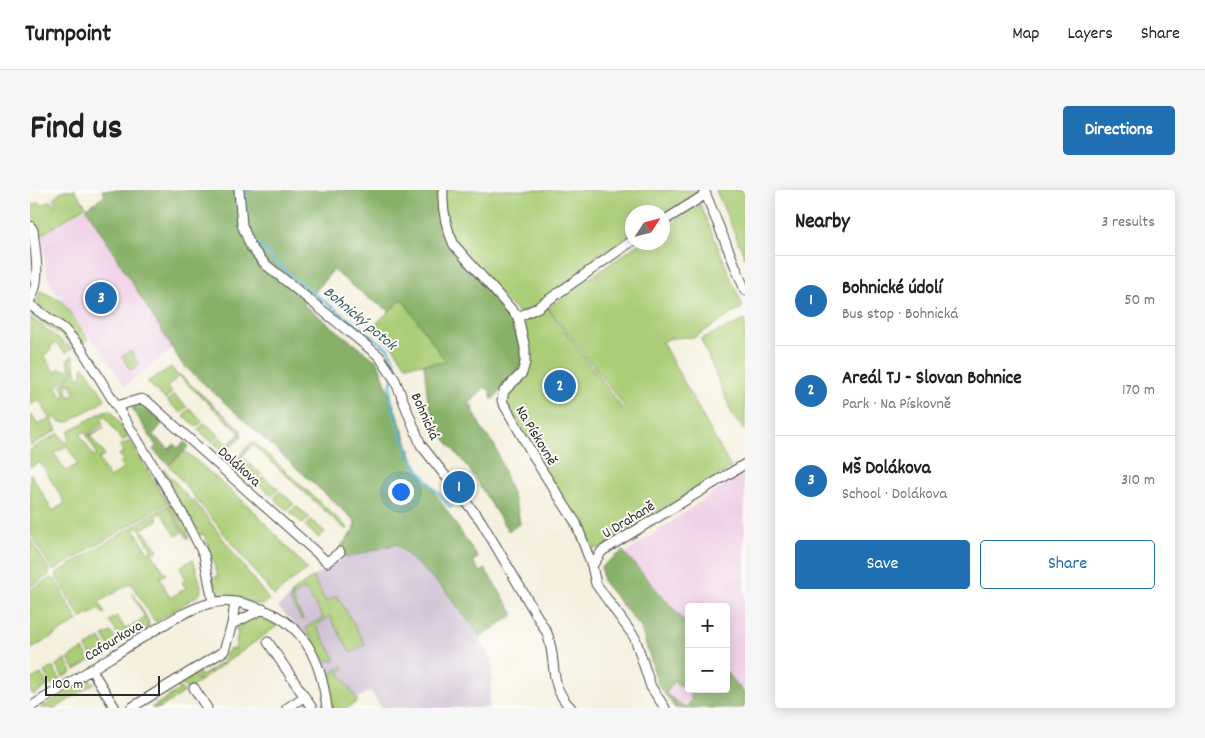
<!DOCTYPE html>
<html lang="en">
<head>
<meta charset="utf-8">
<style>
	:root { --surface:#fff; --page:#f6f6f6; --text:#202124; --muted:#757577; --line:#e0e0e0; --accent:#1f6fb2 }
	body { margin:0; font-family:Dekko,sans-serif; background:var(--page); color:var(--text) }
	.controls { position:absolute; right:15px; bottom:15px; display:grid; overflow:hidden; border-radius:5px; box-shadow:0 2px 12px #0003 }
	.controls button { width:45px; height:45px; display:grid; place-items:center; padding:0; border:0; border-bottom:1px solid var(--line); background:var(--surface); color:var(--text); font:25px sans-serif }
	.compass { position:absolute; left:595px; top:15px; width:45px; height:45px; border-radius:50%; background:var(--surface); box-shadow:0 2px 12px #0003; rotate:54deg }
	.scale { position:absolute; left:15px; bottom:12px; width:115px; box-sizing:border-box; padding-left:5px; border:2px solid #2b2b2b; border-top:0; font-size:14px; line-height:18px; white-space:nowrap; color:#2b2b2b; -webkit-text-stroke:4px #fdfcf7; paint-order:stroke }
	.you { position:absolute; left:370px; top:301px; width:18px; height:18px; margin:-12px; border:4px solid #fff; border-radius:50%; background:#1a73e8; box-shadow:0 0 0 8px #1a73e833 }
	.badge { display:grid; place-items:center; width:32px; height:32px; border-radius:50%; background:var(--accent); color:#fff; font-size:16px; font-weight:700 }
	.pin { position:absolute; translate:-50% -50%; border:2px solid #fff; box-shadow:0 1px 5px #0006 }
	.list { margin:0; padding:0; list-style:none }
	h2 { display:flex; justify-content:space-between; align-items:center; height:65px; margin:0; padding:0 20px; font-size:21px }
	h2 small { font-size:16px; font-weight:400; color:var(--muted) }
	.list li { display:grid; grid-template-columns:32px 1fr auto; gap:15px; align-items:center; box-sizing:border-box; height:90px; padding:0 20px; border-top:1px solid var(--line) }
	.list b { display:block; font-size:19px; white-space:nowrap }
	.list p { margin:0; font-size:16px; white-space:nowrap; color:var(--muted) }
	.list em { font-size:16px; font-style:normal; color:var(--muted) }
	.actions { display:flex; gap:10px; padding:15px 20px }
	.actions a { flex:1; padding:11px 0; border:1px solid var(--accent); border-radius:5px; text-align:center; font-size:18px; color:var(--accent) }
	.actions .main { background:var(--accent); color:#fff }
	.map { position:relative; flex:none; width:715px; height:518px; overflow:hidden; border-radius:5px }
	header { display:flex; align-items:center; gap:30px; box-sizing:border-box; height:70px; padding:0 25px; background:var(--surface); border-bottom:1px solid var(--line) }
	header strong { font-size:24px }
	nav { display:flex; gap:28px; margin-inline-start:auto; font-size:18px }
	.intro { display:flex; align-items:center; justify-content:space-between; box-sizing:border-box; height:120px; padding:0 30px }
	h1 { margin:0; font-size:35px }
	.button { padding:12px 22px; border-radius:5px; background:var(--accent); color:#fff; font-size:18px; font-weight:700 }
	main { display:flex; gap:30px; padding:0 30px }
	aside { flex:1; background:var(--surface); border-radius:5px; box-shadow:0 2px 12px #0003 }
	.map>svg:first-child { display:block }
	.built { fill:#efd0e7; fill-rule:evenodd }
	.industrial { fill:#cdbed3 }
	.green { fill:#aace77; stroke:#6a7c51; fill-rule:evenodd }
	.forest { fill:#87b168; stroke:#596e4a; fill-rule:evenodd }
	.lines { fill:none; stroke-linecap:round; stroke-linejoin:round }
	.stream { stroke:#5ebbdc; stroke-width:2.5 }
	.street-casing { stroke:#494946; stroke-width:11 }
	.street { stroke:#fff; stroke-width:9 }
	.labels { text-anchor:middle; stroke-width:4; stroke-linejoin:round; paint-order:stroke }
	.street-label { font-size:15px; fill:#2b2b2b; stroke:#fdfcf7 }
	.water-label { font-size:16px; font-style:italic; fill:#3d5d69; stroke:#fdfcf7 }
</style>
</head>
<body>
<header>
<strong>Turnpoint</strong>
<nav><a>Map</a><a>Layers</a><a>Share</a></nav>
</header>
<div class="intro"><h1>Find us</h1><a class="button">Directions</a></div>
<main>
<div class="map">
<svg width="715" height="518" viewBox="0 0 715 518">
	<rect width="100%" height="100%" fill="#fdfcf7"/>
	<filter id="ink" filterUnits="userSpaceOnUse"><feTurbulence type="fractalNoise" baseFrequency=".02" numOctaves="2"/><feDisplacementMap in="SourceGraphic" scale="10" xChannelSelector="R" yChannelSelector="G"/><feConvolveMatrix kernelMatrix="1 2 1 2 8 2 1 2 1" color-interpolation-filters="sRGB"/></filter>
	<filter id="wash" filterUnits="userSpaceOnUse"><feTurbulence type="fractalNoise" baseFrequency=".0096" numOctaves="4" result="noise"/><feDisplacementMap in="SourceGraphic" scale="20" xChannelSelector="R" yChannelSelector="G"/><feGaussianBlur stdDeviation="1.12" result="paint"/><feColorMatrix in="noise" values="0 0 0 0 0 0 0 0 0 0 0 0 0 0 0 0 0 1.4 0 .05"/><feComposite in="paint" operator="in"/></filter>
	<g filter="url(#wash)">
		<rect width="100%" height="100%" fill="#f5f0de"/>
		<path class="built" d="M56,18l86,141 -47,37 -24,-36 -25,-29 -14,-20v-5l-5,-2 -10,-17 -6,-42z
			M715,281v237h-60l-20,-14 3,-5 -17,-54 -44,-69zM659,417h37v82h-37z"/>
		<path class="industrial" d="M359,354h7l48,45 37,48 -1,3 13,19 -4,49h-107l-12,-17 -21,12 -21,-19 -6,-23 -17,-27 -27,-27 32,-29 35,-20z"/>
		<path class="green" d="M34,0h11l11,16 -45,29 -11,-23v-11l3,4 6,-3 2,3 10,-4 3,4 2,-1 -3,-6z
			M410,0h255l1,5 -33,23 -1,-6h-30v16l-4,2 2,11 -105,70 -8,1 -53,-52 -17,-33z
			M686,0h29v68z
			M670,14l43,103 -48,30 -24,1 -9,4 69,126 -130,80 -16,1 -46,-89 3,-2 -2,-3 -3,1 -32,-53c3,-15 17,-19 23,-32 6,-12 -2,-35 -4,-48l4,-5 17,-13 78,104 2,-2 -77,-100 92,-64 22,-1 1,-14z
			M10,101l22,10 26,38 -4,4 -11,-12 -34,-24 -2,-6z
			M372,108l45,65 -41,2 -30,-41z
			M0,120l34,24 17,21 -19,-19 -32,-22z
			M0,127l42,32 -7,4 -9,-10 -6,4 1,3 -7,5 10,17 8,-4 2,3 6,-4 -3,-6 5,-6c6,16 -4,23 -16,32l6,10 4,-3 -5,-8 4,-4 4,15 5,-3 -2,-10 -3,2 -3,-5 7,-8 2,-7 3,12 4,-2v-8l2,-2 21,33c-10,11 -24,11 -34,23h-11l-6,-5 -3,2 6,11 -27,16v-33l8,12 12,-7 -11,-18 -9,5z
			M715,130v111l-11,-13 -33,-79z
			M101,161l8,14 -9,5 -8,-14z
			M141,177l7,9 2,-1 62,56 -2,2 2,3 -18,17 -10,-10 6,-6 8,8 12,-12 -61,-57 -12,11 5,6 -7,6 -18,-17z
			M144,205l13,12 -6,6 -14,-12z
			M159,219l14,12 -7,6 -13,-12z
			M81,220l17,27 -6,4 -17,-25 -4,3 2,5 -17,11 -2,-3 -4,2 14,23 3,-3 -10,-18 17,-9 -14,9 15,19 -6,4 10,19 14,-9 -3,-6 3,-2 -4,-6 4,-3 -3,-6 10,-5 37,62 -114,68 -23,-38v-60l23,38 12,-8 -25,-41 -10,5v-17l29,-17 6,10 4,-2 -1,-9 36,-21zM37,256l11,18 -12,7 -12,-18z
			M175,233l14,12 -7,7 -14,-13z
			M221,253h4l93,85 -2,2 -93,-85 -11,11 5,5 -7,7 -7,-6z
			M155,261l68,59 54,59 -33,27 -105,-131z
			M218,273l14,12 -7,6 -13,-12z
			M120,278l38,62 1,8h-2z
			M134,279l27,32 2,-2 76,101 -6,5 -37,-7 -8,-3 -6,-17 6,-2 -14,-42 -6,2 -35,-65z
			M234,287l14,12 -6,7 -14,-13z
			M250,301l14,13 -7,6 -13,-12z
			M138,315l14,27 -6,4 -14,-23 -6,3 2,4 -18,10 -2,-3 -4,2 14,23 4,-2 -11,-18 2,-1 15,19 -6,4 14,20 -6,4 10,20 16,-10 -4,-6 4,-2 -6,-13 13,-8 8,27 -1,8 -44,28 -3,-3 -22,-36 -32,19 6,12 -6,-4 -18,8 -25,-41 1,-4z
			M266,316l14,12 -7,6 -13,-12z
			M281,330l14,12 -6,6 -14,-12z
			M0,348l19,32v5l-19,12z
			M283,387l13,25 11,-6 28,48 -14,9 -22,-37 -13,10 20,34c-16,5 -24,-20 -30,-32l17,-11 -18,-28 -12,7v4l10,19 -1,1 -12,-19 2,-9z
			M20,388l5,2 23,41 -48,29v-60z
			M102,402l16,28 1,6 -27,16 -13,-21 8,-5 8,13 20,-11z
			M231,423l19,11 -80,57 -4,-8 2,-2 4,5 24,-17 -2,-3 6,-7 5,1 3,-18 -3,-4z
			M81,442l7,11 -7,6 -8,-13z
			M70,448l8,13 -15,9 -7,-13z
			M53,459l7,12 -15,9 -7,-12z
			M35,469l7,13 -9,5 -7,-12z
			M313,476l1,3 -5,3 19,29 -11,7h-18l-2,-27 6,-9z
			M23,477l7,12 -9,6 -7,-13z
			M11,484l7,12 -15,9 -3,-5v-10z
			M164,484l5,8 -11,8 -9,-7z
			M57,489l8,4 -39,25h-16z
			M147,496l8,6 -25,16h-9l28,-18z"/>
		<path class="forest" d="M72,0h338l7,37 17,33 52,61 7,26 -1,21 -30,32 -2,-9 -5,-4 -15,16 13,28 12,15 23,65 2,13 -12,7 -39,-62 -28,-35 -13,-32 -4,-38 22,-2 -44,-63 -12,12 -19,-11 -38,-30 -29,35 74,57 36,99 64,97 -5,3 7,11 5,-3 29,45 -33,23 -37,-48 -48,-45 -51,14 -5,-11 14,-17 1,-9 -173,-157 -96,-156 19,-12z
			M108,213l5,1 21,17 -11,14 16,14 5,-5 4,4 6,-6 5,4 -20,19 -16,-15 3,-4 -24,-38z
			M593,361l66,76v62h37v-18l19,23v14h-70l-17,-23 -17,-57 -38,-46 -2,-15zM644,492l7,4 3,-4 3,2 -2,4 7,5 -2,4 2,2 -6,9 -20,-14z"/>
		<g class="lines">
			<path class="stream" d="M216,0v18
				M217,21c0,6 0,14 2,20 8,25 112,97 138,117 6,9 11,17 7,27
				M362,190c-7,17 13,70 23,85 11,15 24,29 36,43"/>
		</g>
	</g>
	<g filter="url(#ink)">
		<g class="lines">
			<g class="street-casing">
				<path id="street" d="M209,0l3,35 9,22 14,17 114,92 16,24 26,65 60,76 66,112c11,29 0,51 24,75
					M413,0c-1,19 3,38 11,55l64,72 7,31v15l-3,10 -18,18 -2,10 39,68 35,54 16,43
					M674,0l41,100
					M632,32l44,-28
					M0,36l3,4c2,22 9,50 -3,70
					M0,115l34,24 17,19 103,168 20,39 9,47
					M488,127l19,-9 95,-67
					M87,216l24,-7 7,3 179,160 13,-10
					M202,434l3,-22
					M238,452l44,66
					M61,479l24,39
					M164,498l13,20
					M0,517c37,-22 73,-45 110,-68 22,-13 45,-29 71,-36 13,-3 29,-1 41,3 51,14 69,52 75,102
					M101,518l93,-57 8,-27 31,-15
					M257,518l17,-11
					M635,518l-14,-21 -16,-49 -39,-54 -4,-18 10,-15 143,-87"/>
			</g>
			<use href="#street" class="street"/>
		</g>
	</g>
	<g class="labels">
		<g class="street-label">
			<text transform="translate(396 226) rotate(66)" y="5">Bohnická</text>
			<text transform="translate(507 245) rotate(59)" y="5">Na Pískovně</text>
			<text transform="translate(210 276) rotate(42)" y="5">Dolákova</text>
			<text transform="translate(598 329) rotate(-31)" y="5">U Drahaně</text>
			<text transform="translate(83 450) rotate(-31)" y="5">Cafourkova</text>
		</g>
		<g class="water-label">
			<text transform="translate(331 127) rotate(40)" y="6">Bohnický potok</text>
		</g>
	</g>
</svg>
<div class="controls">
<button>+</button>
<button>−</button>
</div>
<svg class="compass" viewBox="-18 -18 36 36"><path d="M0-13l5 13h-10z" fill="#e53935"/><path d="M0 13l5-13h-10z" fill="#757577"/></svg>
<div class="scale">100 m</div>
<div class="you"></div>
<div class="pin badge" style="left:429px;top:297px">1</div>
<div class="pin badge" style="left:530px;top:196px">2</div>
<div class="pin badge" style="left:71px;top:108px">3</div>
</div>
<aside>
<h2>Nearby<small>3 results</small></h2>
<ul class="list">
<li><span class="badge">1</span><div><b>Bohnické údolí</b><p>Bus stop · Bohnická</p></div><em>50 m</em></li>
<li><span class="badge">2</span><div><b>Areál TJ - Slovan Bohnice</b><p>Park · Na Pískovně</p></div><em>170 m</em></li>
<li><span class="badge">3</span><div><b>MŠ Dolákova</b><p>School · Dolákova</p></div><em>310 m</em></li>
</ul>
<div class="actions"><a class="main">Save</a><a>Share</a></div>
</aside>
</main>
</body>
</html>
